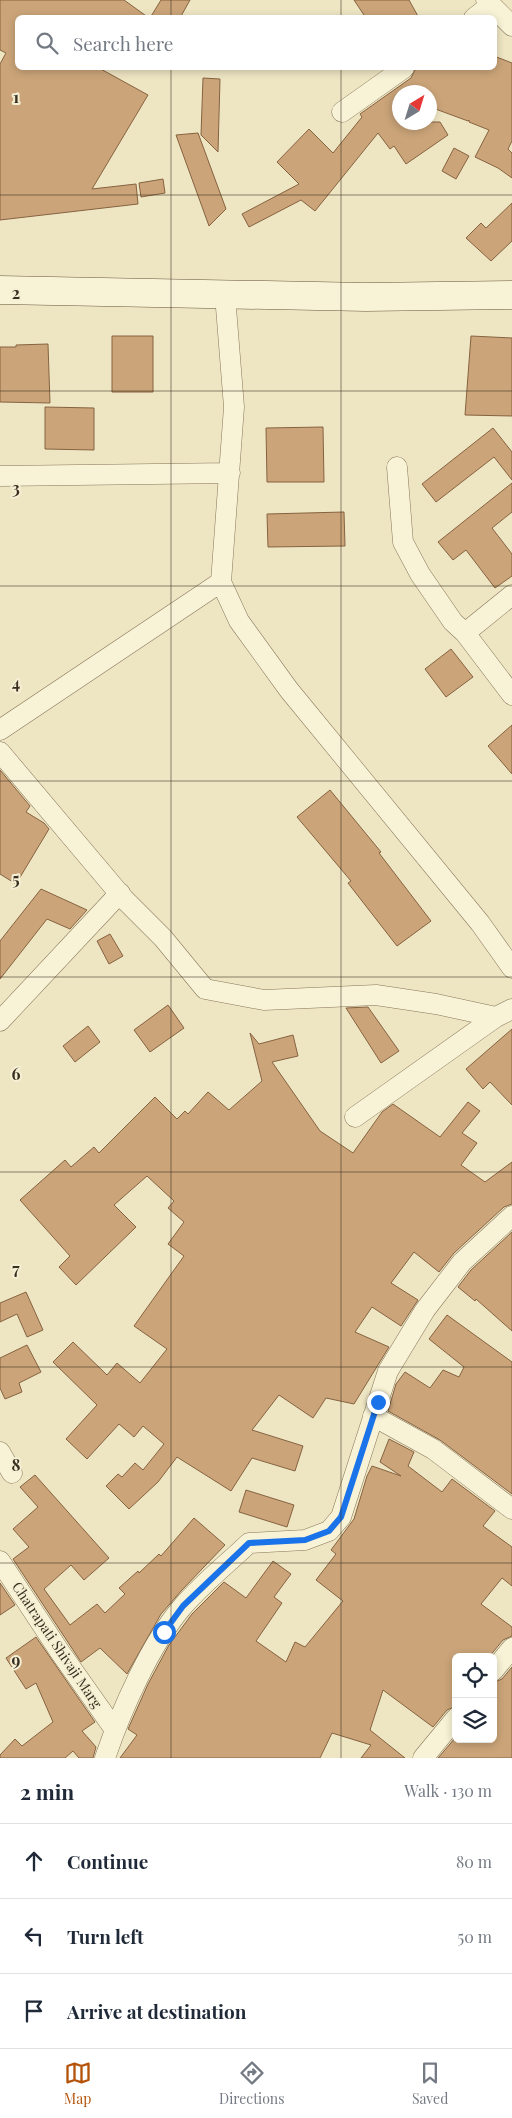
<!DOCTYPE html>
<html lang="en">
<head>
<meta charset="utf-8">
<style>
	:root { --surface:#fff; --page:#f6f6f7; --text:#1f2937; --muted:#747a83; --line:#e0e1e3; --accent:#b45309 }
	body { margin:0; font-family:"Playfair Display",serif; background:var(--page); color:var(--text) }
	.controls { position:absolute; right:15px; bottom:15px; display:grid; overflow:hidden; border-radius:8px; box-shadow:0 2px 8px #0003 }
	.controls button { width:45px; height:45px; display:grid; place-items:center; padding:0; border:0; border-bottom:1px solid var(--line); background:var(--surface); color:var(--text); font:25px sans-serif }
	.compass { position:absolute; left:392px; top:85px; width:45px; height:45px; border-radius:50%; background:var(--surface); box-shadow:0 2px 8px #0003; rotate:38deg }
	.stop { position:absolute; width:15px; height:15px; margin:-11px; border:4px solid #1a73e8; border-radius:50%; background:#fff }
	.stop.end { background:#1a73e8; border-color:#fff; box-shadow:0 1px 5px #0008 }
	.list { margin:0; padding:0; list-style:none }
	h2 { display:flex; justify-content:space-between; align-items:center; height:65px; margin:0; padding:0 20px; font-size:21px }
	h2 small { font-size:16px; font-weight:400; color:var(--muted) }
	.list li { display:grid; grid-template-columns:32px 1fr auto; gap:15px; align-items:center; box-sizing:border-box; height:75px; padding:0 20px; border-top:1px solid var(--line) }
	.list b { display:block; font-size:19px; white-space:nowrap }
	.list em { font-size:16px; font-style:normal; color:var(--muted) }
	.icon { flex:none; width:28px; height:28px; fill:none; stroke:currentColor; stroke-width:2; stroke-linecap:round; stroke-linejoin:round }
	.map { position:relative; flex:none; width:512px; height:1758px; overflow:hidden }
	.search { position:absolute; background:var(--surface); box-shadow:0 2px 8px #0003; left:15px; right:15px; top:15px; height:55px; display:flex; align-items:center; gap:12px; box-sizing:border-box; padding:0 18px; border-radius:8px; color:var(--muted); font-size:19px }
	.sheet { height:290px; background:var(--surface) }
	nav { display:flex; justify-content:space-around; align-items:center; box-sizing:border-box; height:70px; border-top:1px solid var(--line); background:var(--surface); font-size:14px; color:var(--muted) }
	nav a { display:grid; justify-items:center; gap:2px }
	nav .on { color:var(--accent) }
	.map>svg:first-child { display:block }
	.building { fill:#cba479; stroke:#866340 }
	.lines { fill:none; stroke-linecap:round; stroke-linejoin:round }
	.street-casing { stroke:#88775a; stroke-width:21 }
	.secondary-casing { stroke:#69583d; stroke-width:29 }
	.street { stroke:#f8f2d6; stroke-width:20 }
	.secondary { stroke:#f8f2d6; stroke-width:28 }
	.route { stroke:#1a73e8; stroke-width:6 }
	.grid { fill:none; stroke:#382d1e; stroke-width:1; stroke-opacity:0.55 }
	.labels { text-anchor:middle; stroke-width:4; stroke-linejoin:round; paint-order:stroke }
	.street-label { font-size:14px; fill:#382d1e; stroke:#f5efd3 }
	.grid-label { font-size:16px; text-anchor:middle; font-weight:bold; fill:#382d1e; stroke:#f5efd3; stroke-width:4; stroke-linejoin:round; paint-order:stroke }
</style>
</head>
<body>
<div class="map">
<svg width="512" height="1758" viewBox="0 0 512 1758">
	<rect width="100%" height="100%" fill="#eee5c3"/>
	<path class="building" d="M0,0h124l25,18h-131v50h81l49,27 -56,94 44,-5 2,20 -138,16v-156l6,-11 -6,-3z
		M161,0h29l-10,18h-30z
		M354,0h55l10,18h-53z
		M494,56l18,7v78l-4,8 4,4v25l-14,-10 -23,-11 14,-27 -20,-8v-2l-1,1 -38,-14v-15h-30v30h40l8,13 -42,29 -12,-18 -4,3 -12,-16 -63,78 -14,-11 -52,27 -7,-13 57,-30 -22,-22 32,-33 24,24 29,-36 -2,-3 51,-36 5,-10h78z
		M203,78l17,1 -2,73 -17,-17z
		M198,133l28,76 -17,17 -33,-91z
		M454,148l15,8 -13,23 -14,-8z
		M163,179l2,14 -24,4 -2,-14z
		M512,203v38l-21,20 -25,-23 15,-15 5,5z
		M112,336h41v56h-41z
		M471,336l41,2v78l-47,-1z
		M48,344l2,59 -50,-1v-55h16v-2z
		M45,407l49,1v42l-49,-1z
		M323,427l1,55h-57l-1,-54z
		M493,428l19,24v28l-18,-23 -58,45 -14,-18z
		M512,483v29l-20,16 20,26v22l-17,12 -29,-38 -13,10 -15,-18z
		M344,512l1,34 -77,1 -1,-33z
		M451,649l22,28 -27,20 -21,-28z
		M512,725v49l-24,-28z
		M0,770l30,36 -4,6 18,11 5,6 -33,55 -16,-10z
		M330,790l51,62 -2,1 52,68 -34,25 -49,-63 3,-2 -54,-64z
		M41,889l46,21 -17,19 -23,-10 -47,60v-38z
		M110,934l13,22 -14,8 -12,-23z
		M168,1005l16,23 -34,24 -16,-22z
		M368,1007l31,44 -18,12 -35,-55z
		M88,1026l12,16 -25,20 -12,-16z
		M512,1029v76l-22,-23 -7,7 -17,-20z
		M250,1033l9,11 34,-9 5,21 -26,6 48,69 33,22 29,-41 11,-8 47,33 28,-35 12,9 -18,22 15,10 -16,22 24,17 27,-20v42l-8,3 -50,46 -15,19 -25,-20 -23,31 27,17 -17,26 -29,-19 -17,25 34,15 -35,57 -28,-6 -13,20 -34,-23 -27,35 51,16 -8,25 -43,-13 -21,33 -54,-34 -19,25 -29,27 -23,-23 12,-12 4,3 13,-14 8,7 21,-26 -21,-18 -9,11 -15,-13 -32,35 -21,-20 31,-34 -44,-43 20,-20 34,33 10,-12 23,20 27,-34 -33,-23 50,-70 -16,-12 16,-22 -16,-14 6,-7 -27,-25 -33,29 22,22 -60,58 -17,-18 11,-11 -50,-56 45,-40 6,7 23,-20 5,6 56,-56 22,22 8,-8 3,3 20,-22 21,18 33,-29z
		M512,1232v99l-36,-32 -1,2 -17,-14 13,-17z
		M26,1292l17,38 -16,7 -10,-23 -17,8v-19z
		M447,1315l65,47v132l-72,-54 -52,-29 8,-27 9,-12 25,16 13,-18 16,7 5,-10 -35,-28z
		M27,1345l14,27 -22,11 3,9 -17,7 -5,-11v-30z
		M389,1439l25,13 -6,14 34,26 10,-13 43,32 -12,15 29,21v39l-10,-8 -21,26 31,23v9l-9,4 -14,17h-33v49l-9,4 -14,17 -50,-37 -13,40 35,28h-44l10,-13 -39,-12 -12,25h-200l17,-23 -9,-6 20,-45 21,-39 23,-31 32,-32 22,16 27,-37 18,13 -17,23 8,6 -26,38 30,21 9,-20 10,5 38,-46 -27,-21 20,-26 -5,-4 23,-31 13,-43 5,-10 29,10 -21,-14z
		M35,1475l74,83 -25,22 -13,-15 -27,24 26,36 27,-21 8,9 20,-19 -6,-6 19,-17 1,2 20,-19 2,2 33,-38 31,27 -43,45 -21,24 -34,60 -27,-26 -19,14 -68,-103 16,-12 -16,-18 25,-22 -18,-20z
		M246,1490l48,15 -7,22 -48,-15z
		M0,1583l15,22 -15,10z
		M36,1637l59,85 -13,9 14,16 -3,11h-14l-6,-7 -8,7h-65v-3l15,-16 7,7 31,-24 -17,-39 -10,6 -20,-31z
		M512,1667v91h-74l18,-21v2h37v-56l9,-4z"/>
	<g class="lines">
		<g class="street-casing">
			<path id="street" d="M486,0l26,26
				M474,18l17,-13
				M342,112l62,-44
				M225,295l9,112 -13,175 18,39 50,69 191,233 32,45
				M397,467l6,75 17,32 33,48 12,11 47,62
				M0,476l230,-3
				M465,633l47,-38
				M0,730l221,-148
				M0,752l124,147 39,39 42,51 59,11 112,-5 60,9 60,13
				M0,1021l120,-128
				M355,1117l141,-100 16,-8
				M373,1416l60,33 79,60
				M0,1452l12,21
				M0,1561l60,91 55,78
				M493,1671l19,-23
				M105,1758c16,-47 45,-114 78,-152 19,-22 44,-42 66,-63l56,-3 24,-9 12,-14 47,-146 37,-61 37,-48 50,-46
				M423,1758l33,-40"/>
		</g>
		<g class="secondary-casing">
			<path id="secondary" d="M0,290l366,7 146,-2"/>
		</g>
		<use href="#street" class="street"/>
		<use href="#secondary" class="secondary"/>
	</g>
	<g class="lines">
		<path class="route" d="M164,1632l19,-26 66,-63 56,-3 24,-9 12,-14 37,-115"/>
	</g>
	<path class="grid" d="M171,0v18M341,0v18M171,68v1690M341,68v1690M0,195h512M0,391h512M0,586h512M0,781h512M0,977h512M0,1172h512M0,1367h512M0,1563h512"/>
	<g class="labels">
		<g class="street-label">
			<text transform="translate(57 1645) rotate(56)" y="5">Chatrapati Shivaji Marg</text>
		</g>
	</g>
	<g class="grid-label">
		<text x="16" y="103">1</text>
		<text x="16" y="299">2</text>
		<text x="16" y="494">3</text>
		<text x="16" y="689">4</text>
		<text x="16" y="885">5</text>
		<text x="16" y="1080">6</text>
		<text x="16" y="1275">7</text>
		<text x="16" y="1471">8</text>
		<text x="16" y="1666">9</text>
	</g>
</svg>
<div class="controls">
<button><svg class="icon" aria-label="locate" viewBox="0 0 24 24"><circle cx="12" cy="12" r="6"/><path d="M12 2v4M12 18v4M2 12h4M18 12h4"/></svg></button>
<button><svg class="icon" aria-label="layers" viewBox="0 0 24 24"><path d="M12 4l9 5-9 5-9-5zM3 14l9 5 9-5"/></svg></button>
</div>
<svg class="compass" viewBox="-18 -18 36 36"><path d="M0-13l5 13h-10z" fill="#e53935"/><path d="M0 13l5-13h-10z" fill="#747a83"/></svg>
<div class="stop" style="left:164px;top:1632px"></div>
<div class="stop end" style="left:378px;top:1402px"></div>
<div class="search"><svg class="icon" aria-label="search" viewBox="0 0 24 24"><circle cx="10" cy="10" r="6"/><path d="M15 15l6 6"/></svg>Search here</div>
</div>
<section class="sheet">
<h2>2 min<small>Walk · 130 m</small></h2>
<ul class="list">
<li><svg class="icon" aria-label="ahead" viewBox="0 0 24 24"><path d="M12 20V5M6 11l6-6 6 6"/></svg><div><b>Continue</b></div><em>80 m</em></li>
<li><svg class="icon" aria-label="left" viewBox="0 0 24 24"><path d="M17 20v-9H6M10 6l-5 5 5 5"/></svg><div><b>Turn left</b></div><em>50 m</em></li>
<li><svg class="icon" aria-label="arrive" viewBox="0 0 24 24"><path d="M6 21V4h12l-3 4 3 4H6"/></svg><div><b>Arrive at destination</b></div></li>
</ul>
</section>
<nav>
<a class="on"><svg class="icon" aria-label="map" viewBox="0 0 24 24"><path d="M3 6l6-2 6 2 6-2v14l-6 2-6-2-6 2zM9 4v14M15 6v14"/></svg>Map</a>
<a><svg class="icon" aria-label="directions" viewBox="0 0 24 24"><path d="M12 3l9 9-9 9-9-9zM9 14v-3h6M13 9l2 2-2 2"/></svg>Directions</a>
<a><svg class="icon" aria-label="saved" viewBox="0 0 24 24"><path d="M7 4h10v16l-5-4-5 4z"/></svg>Saved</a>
</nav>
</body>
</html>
